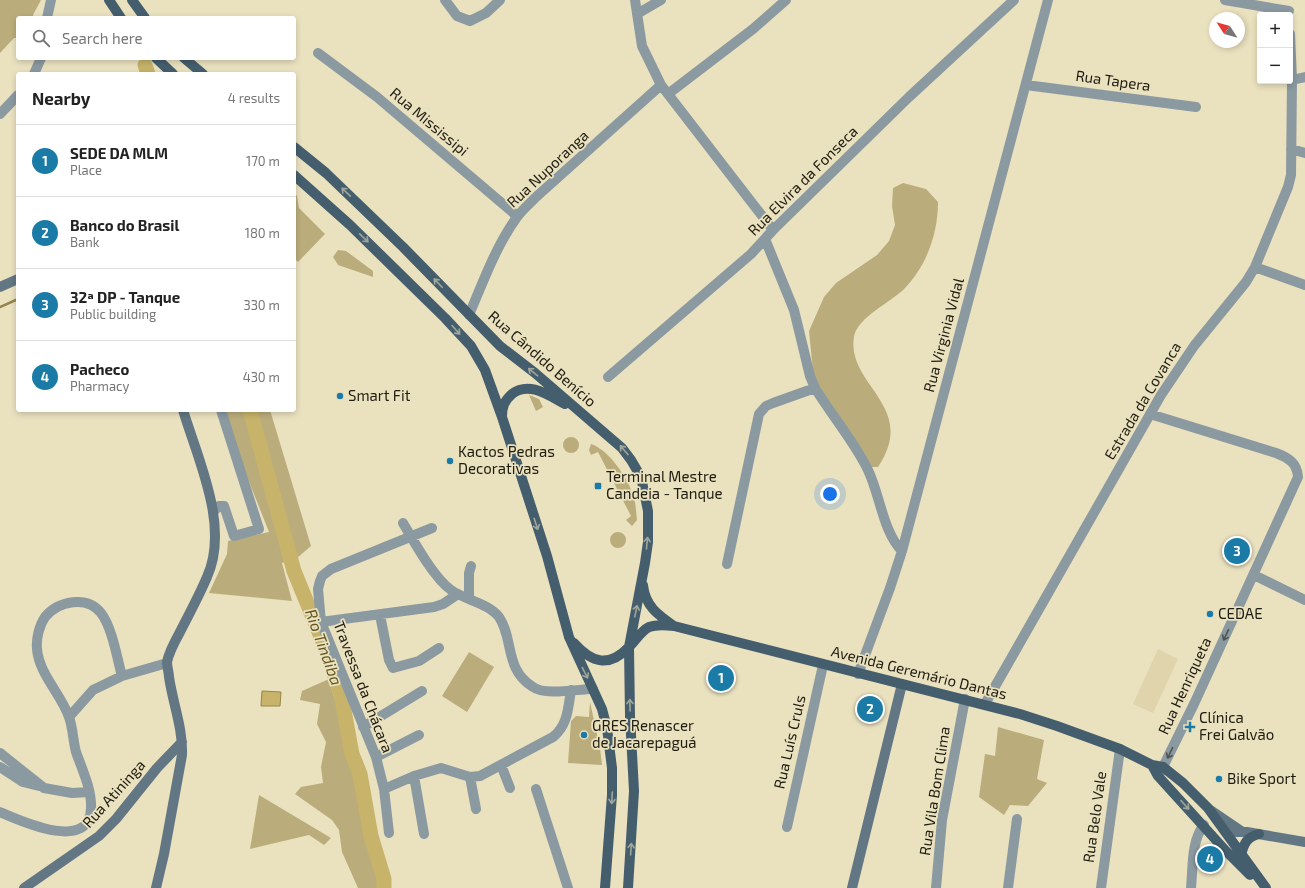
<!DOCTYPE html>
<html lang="en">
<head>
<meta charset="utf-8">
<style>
	:root { --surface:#fff; --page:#f2f2f2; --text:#222; --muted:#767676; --line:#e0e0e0; --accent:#1a7ba7 }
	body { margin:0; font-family:"Exo 2",sans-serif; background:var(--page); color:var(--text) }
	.controls { position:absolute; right:12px; top:12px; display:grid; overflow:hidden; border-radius:4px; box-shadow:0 2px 6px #0003 }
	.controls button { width:36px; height:36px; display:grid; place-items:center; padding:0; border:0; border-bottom:1px solid var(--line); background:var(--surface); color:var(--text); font:20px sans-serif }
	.compass { position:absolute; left:1209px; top:12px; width:36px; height:36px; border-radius:50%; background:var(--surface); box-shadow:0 2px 6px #0003; rotate:306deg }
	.you { position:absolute; left:830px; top:494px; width:14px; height:14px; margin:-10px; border:3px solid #fff; border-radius:50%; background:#1a73e8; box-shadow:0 0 0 6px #1a73e833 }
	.badge { display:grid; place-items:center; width:26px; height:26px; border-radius:50%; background:var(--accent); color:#fff; font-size:13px; font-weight:700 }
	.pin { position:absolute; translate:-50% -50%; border:2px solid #fff; box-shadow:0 1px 4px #0006 }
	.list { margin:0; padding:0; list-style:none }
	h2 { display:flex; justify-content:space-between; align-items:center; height:52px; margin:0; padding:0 16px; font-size:17px }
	h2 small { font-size:13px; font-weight:400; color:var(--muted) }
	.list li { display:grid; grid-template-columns:26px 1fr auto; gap:12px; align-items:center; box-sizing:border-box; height:72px; padding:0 16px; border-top:1px solid var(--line) }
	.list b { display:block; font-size:15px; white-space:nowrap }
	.list p { margin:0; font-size:13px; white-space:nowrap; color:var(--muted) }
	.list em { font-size:13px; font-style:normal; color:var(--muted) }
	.icon { flex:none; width:22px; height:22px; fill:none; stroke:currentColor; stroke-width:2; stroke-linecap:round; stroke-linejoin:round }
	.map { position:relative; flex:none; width:1305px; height:888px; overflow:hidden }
	.search { position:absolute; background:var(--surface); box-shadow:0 2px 6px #0003; left:16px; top:16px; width:280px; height:44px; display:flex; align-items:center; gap:10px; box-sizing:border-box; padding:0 14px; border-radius:4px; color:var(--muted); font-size:15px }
	.panel { position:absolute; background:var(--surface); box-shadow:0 2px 6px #0003; left:16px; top:72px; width:280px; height:340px; border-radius:4px }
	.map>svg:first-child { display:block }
	.built { fill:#dfd4ac }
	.green { fill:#bbad7b }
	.water { fill:#c7b36a; stroke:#95864f }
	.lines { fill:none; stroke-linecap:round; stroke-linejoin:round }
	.stream { stroke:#95864f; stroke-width:2.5 }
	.river { stroke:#c7b36a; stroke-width:15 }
	.street { stroke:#8b99a1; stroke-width:10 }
	.secondary { stroke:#627783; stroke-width:10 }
	.primary { stroke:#455e6d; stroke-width:10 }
	.oneway { stroke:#a0a69a }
	.oneway2 { stroke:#505451 }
	.poi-dot { fill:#1a7ba7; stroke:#eae1bf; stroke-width:1.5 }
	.labels { text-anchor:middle; stroke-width:3.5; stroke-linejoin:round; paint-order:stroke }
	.street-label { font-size:15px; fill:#1f1c10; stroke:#eae1bf }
	.poi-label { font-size:15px; fill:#1f1c10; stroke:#eae1bf; text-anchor:start }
	.water-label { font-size:16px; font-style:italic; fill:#63551d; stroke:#eae1bf }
</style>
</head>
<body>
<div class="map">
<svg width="1305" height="888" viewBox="0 0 1305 888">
	<rect width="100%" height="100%" fill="#eae1bf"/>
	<path class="built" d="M1158,649l20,10 -25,54 -20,-9z"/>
	<path class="green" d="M0,0h41l-8,15v3h-15v20h-4l-14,15z
		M903,183l23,6 12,13c0,31 -11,63 -33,86 -13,14 -48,29 -51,49 -8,48 65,69 24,130h-7l-51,-77 -7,-19 -4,-40 15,-34 12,-14 41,-28 12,-14 6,-16 -3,-19 1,-18z
		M294,193l3,3 2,12 26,26 -27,28 -4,-4z
		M338,250l8,1 27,20v6l-35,-12 -5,-8z
		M529,395l10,4 4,8 -7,4z
		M225,410h45l41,136 -14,12 -15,5 10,38 -83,-8 18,-39 1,-13 41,-9 -33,-83z
		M563 445a8 8 0 1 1 16 0a8 8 0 1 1-16 0Z
		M591,444c18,6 37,34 42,51 3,8 3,17 4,25l-5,6 -6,-6 5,-4 -33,-64 -7,3 -2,-5z
		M610 540a8 8 0 1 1 16 0a8 8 0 1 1-16 0Z
		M469,652l25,15 -27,45 -25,-16z
		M329,679l35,124 4,35 12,38 1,12h-23l-16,-36 -3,-22 -7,-10 -37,-26 6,-7 22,-4 -2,-16 5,-25 -9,-18 3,-20 -20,-4 2,-9z
		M590,702l10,46 2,17 -34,-2 3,-42 5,-5 13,1z
		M998,727l46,13 -7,39 10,4 -19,23 -18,-1 -6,10 -25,-18 6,-43 10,2z
		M259,795l72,43 -7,7 -15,-10 -59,14z"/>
	<path class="water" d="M262,691l19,1 -1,14h-19z"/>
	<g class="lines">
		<path class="stream" d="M0,307l18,-8"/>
		<path class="river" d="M145,65l3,9
			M250,410l44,161 32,78 15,45 11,60 8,20 11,62 13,43v9"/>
		<path class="street" d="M445,0l12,16 13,5 16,-8 14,-13
			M635,0l7,46 19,39 112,145
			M1225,0l64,11
			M637,14l24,-14
			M47,18l4,-18
			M318,53l59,44 140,119
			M34,74l7,-16
			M1292,80l13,-3
			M1026,85l170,22
			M668,94l85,-65 33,-29
			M0,114l18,-19
			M1291,149l14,4
			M765,239l29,71 16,66 5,12c17,28 39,53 53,82 12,25 15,62 34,81
			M1255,267l50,18
			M469,315c14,-33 27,-69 48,-98 5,-7 13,-14 19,-20l125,-112
			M608,377l143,-123 22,-24 136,-133 105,-97
			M1150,414l126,39c13,5 21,10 22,24l-104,227 -35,71
			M214,511l5,-5h5l10,30 25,-7 -38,-119
			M403,523c11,19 31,55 48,67 14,10 37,13 48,27 15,22 5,52 34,70 13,9 44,2 60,2
			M727,564l32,-150 7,-8 7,-3 42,-15
			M1254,575l51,25
			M469,599v-26l2,-7
			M380,615l9,45 4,8 26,-7 20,-13
			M321,622l113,-15 9,-3 15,-10
			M858,674l32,-86 12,-37 146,-551
			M985,704l176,-309 33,-49 52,-64 9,-15 33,-80 3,-12 1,-95 -2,-46
			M69,717l24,-27 29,-14
			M363,727l59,-36
			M0,753l44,35 28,5 17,-1
			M376,757l43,-22
			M501,765l9,23
			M0,767l23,15 16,4
			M414,776l10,58
			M470,777l6,32
			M384,789l30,-13 27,-8 29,9 10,-1 73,-39c15,-12 15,-29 18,-47
			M536,789l32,99
			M0,812c21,9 90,41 91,-4 1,-18 -9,-39 -15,-56 -3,-11 -3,-24 -7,-35 -8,-23 -30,-43 -32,-68 -1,-10 2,-23 8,-32 13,-16 42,-22 56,-4 11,14 16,45 21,63l45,-13
			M787,827l36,-162
			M389,833l-5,-44 -8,-32 -55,-135 -3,-33 2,-8 2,-5 9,-7 101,-41
			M936,888l6,-68 23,-121
			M1008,888l9,-69
			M1101,888l19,-139
			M1191,888c2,-19 0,-48 13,-63"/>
		<path class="secondary" d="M0,287l18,-8
			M1210,810l31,21
			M1226,832h21l58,10
			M24,888l75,-52 17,-17 41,-51 25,-26
			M156,888l8,-34 18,-99c1,-27 -9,-51 -13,-78 0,-4 -2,-10 -2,-15 2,-10 8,-21 13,-30 9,-18 19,-36 27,-55 23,-51 -9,-117 -24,-167
			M852,888l50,-204"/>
		<path class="primary" d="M109,0l12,18
			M132,0l13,18
			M156,58l17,16
			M184,58l19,16
			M294,147l32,26 77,74 97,99 35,27 87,75 9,12 10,17 7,34v31l-3,21 -16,84 1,69 4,75 -6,97
			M294,175l56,50 95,93 26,28 14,24 17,47 45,139 22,81 33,72 5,19 5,40v27l-7,93
			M502,417c0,-10 2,-16 10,-23 17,-13 36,1 53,10
			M643,585c2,21 15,30 31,41
			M574,643c18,20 35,25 55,4 7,-7 12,-16 20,-20 8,-3 17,-2 25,-1l346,88 37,12 63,23 32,16 11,2 20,16 25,25 58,80
			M1152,765l6,11 67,74 25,25
			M1241,855c3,-12 6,-18 18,-21"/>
	</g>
	<defs><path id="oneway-shaft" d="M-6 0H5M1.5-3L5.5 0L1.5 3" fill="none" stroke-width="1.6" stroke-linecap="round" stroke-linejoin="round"/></defs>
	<g class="oneway">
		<use href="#oneway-shaft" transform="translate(346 192) rotate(-136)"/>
		<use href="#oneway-shaft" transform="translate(364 238) rotate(44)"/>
		<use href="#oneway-shaft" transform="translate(438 283) rotate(-134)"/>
		<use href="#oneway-shaft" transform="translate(456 330) rotate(48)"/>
		<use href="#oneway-shaft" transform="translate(533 372) rotate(-141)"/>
		<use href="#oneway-shaft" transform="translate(624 450) rotate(-131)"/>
		<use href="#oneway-shaft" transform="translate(536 524) rotate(72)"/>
		<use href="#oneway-shaft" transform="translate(647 543) rotate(-85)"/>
		<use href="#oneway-shaft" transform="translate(636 611) rotate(-79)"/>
		<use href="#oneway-shaft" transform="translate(585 673) rotate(63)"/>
		<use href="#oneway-shaft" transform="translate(630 705) rotate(-91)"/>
		<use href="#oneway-shaft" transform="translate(612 798) rotate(93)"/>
		<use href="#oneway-shaft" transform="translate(1185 805) rotate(48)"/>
		<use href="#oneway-shaft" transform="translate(631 849) rotate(-86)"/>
	</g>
	<g class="oneway2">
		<use href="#oneway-shaft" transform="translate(1226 635) rotate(115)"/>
		<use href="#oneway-shaft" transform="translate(1170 753) rotate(116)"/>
	</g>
	<g class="poi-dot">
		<circle cx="340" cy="396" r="4"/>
		<circle cx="450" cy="461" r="4"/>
		<rect x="594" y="482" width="8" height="8" rx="2"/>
		<circle cx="1210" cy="614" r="4"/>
		<path d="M1188 721h4v4h4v4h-4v4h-4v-4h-4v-4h4z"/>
		<circle cx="584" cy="735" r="4"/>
		<circle cx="1219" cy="779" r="4"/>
	</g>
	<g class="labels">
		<g class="street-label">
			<text transform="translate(1113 81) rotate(8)" y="5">Rua Tapera</text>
			<text transform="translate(429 122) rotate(40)" y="5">Rua Mississipi</text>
			<text transform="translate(548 169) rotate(-43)" y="5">Rua Nuporanga</text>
			<text transform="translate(803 181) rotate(-45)" y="5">Rua Elvira da Fonseca</text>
			<text transform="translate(944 335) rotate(-75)" y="5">Rua Virginia Vidal</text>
			<text transform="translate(542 359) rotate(41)" y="5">Rua Cândido Benício</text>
			<text transform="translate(1143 401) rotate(-59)" y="5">Estrada da Covanca</text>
			<text transform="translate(919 673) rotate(14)" y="5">Avenida Geremário Dantas</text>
			<text transform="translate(1185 686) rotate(-65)" y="5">Rua Henriqueta</text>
			<text transform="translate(363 687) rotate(69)" y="5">Travessa da Chácara</text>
			<text transform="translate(790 742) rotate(-77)" y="5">Rua Luís Cruls</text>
			<text transform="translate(935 791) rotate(-81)" y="5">Rua Vila Bom Clima</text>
			<text transform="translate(114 794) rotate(-48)" y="5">Rua Atininga</text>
			<text transform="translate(1095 817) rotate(-82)" y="5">Rua Belo Vale</text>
		</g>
		<g class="poi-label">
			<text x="348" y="401">Smart Fit</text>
			<text x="458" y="457">Kactos Pedras<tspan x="458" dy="17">Decorativas</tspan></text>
			<text x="606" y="482">Terminal Mestre<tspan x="606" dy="17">Candeia - Tanque</tspan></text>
			<text x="1218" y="619">CEDAE</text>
			<text x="1199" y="723">Clínica<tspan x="1199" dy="17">Frei Galvão</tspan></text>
			<text x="592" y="731">GRES Renascer<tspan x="592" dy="17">de Jacarepaguá</tspan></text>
			<text x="1227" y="784">Bike Sport</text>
		</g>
		<g class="water-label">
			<text transform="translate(324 647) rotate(70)" y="6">Rio Tindiba</text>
		</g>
	</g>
</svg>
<div class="controls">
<button>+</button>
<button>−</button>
</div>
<svg class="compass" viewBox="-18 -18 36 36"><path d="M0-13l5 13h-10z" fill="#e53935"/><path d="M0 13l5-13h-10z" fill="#767676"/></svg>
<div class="you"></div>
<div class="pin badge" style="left:721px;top:678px">1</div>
<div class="pin badge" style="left:870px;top:709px">2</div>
<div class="pin badge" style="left:1237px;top:551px">3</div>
<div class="pin badge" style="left:1210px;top:859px">4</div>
<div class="search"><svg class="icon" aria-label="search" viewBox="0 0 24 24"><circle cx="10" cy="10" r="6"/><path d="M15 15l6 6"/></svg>Search here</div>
<section class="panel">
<h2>Nearby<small>4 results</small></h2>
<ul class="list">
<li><span class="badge">1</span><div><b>SEDE DA MLM</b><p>Place</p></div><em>170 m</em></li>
<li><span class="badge">2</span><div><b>Banco do Brasil</b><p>Bank</p></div><em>180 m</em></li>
<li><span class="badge">3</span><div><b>32ª DP - Tanque</b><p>Public building</p></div><em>330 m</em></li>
<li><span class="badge">4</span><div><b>Pacheco</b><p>Pharmacy</p></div><em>430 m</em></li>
</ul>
</section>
</div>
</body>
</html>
